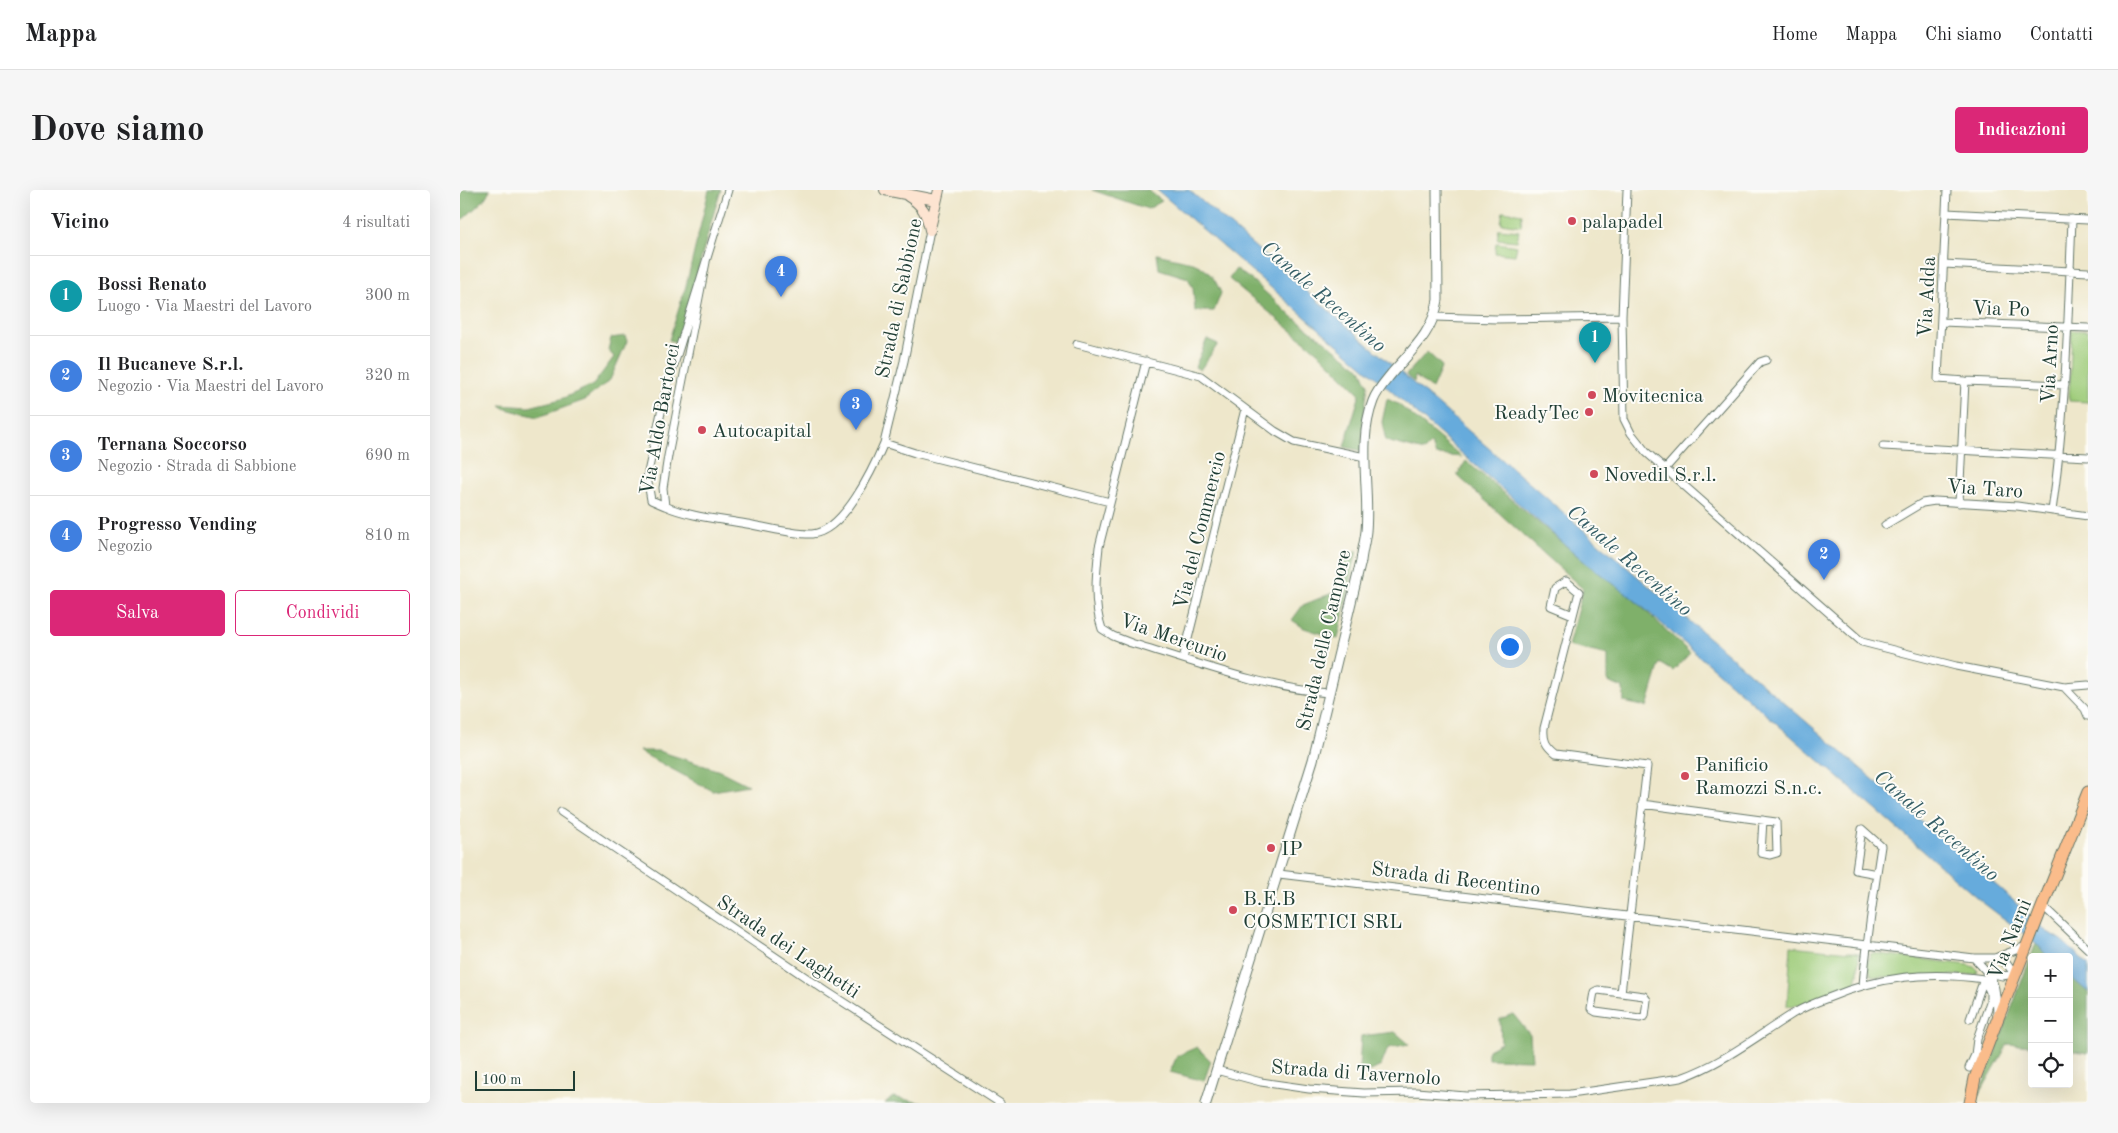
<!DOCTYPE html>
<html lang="it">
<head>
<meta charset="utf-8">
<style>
	:root { --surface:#fff; --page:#f6f6f6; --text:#202124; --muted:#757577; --line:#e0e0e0; --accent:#db2777 }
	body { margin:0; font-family:"Old Standard TT",serif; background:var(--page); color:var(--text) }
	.controls { position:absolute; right:15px; bottom:15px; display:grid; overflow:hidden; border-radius:5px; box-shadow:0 5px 20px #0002 }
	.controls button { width:45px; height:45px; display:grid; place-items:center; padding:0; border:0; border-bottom:1px solid var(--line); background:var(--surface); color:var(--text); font:25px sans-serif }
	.scale { position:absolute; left:15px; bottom:12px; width:100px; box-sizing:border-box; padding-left:5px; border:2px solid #1f3d34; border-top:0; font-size:14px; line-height:18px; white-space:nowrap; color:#1f3d34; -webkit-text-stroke:4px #fdfcf7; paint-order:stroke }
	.you { position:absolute; left:1049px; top:456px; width:18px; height:18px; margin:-12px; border:4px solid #fff; border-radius:50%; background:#1a73e8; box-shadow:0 0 0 8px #1a73e833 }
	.badge { display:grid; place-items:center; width:32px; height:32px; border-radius:50%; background:var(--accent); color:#fff; font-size:16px; font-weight:700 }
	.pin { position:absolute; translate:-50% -41px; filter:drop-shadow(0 1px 2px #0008) }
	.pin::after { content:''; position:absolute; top:26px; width:18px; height:15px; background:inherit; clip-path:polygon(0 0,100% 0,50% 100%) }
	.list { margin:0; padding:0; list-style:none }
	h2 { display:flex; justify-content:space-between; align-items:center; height:65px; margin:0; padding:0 20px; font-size:21px }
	h2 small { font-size:16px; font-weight:400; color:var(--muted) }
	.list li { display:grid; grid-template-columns:32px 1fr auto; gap:15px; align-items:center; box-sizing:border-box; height:80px; padding:0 20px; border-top:1px solid var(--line) }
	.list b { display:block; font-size:19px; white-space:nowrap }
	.list p { margin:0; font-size:16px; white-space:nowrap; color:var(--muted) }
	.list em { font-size:16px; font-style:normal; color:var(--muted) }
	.actions { display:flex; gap:10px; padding:15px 20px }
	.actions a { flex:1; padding:11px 0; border:1px solid var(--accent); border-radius:5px; text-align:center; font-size:18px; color:var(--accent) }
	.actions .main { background:var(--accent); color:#fff }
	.icon { flex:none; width:28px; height:28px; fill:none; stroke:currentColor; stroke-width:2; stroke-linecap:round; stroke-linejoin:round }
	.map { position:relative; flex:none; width:1628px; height:913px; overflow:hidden; border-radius:5px }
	header { display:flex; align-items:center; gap:30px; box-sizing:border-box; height:70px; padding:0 25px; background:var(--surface); border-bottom:1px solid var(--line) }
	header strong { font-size:24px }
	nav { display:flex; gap:28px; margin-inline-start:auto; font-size:18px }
	.intro { display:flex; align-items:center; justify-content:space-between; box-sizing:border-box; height:120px; padding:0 30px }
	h1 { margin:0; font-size:35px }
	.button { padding:12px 22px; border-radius:5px; background:var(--accent); color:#fff; font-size:18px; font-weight:700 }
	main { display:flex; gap:30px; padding:0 30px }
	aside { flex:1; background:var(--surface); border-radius:5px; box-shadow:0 5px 20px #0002 }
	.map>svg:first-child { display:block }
	.green { fill:#9fcc7a; stroke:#5f8457 }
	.forest { fill:#7fb06a; stroke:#4f764f }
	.water { fill:#66abdc; stroke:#427488 }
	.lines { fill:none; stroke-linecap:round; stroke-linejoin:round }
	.minor-casing { stroke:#677869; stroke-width:9 }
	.tertiary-casing { stroke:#677869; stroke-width:11 }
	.secondary-casing { stroke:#677869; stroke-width:12 }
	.primary-casing { stroke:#677869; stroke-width:13 }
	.minor { stroke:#fff; stroke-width:7 }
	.tertiary { stroke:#fff; stroke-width:9 }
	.secondary { stroke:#fde4d1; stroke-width:10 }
	.primary { stroke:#fabc8b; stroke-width:11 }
	.poi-dot { fill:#d1495b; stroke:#fdfcf7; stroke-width:2 }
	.labels { text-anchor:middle; stroke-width:4; stroke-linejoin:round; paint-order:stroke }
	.poi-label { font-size:20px; fill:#1f3d34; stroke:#fdfcf7; text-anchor:start }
	.street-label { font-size:20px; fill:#1f3d34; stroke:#fdfcf7 }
	.water-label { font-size:21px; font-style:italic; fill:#345e66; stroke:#fdfcf7 }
</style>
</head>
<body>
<header>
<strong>Mappa</strong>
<nav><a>Home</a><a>Mappa</a><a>Chi siamo</a><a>Contatti</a></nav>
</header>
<div class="intro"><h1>Dove siamo</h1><a class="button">Indicazioni</a></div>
<main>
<aside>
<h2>Vicino<small>4 risultati</small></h2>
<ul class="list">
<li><span class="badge" style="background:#0f9aa8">1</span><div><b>Bossi Renato</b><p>Luogo · Via Maestri del Lavoro</p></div><em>300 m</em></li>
<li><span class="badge" style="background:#3f7fe0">2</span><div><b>Il Bucaneve S.r.l.</b><p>Negozio · Via Maestri del Lavoro</p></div><em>320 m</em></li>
<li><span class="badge" style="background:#3f7fe0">3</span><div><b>Ternana Soccorso</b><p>Negozio · Strada di Sabbione</p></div><em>690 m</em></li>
<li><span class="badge" style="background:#3f7fe0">4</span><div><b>Progresso Vending</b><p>Negozio</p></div><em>810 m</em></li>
</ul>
<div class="actions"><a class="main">Salva</a><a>Condividi</a></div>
</aside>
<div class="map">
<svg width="1628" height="913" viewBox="0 0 1628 913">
	<rect width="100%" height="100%" fill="#fdfcf7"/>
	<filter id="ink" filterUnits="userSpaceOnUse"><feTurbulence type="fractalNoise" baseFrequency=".02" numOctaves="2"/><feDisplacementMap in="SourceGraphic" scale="10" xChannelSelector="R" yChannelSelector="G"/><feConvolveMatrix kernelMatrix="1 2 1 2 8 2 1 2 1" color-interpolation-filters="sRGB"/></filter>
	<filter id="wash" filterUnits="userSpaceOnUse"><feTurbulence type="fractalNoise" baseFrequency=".0096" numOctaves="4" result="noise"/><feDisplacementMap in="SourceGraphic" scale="20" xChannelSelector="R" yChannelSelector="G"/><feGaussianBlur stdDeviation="1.12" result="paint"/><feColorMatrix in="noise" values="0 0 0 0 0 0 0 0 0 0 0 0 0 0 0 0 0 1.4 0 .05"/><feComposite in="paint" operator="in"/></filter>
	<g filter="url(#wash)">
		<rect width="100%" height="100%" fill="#eee7cb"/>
		<path class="green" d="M1043,21l19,3 -1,12 -20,-3z
			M1039,39l20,2 -2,10 -20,-2z
			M1036,53l21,3 -2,9 -20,-2z
			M1612,140l16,1v71l-19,-1z
			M1331,756l68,7 -1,21 -2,8 -7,4 -48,19 -14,1z
			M1413,763l95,12 6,2 4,4 -2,4h-4l-94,2 -6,-1 -5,-11 3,-11z"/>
		<path class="forest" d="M0,0h30l-6,10 -24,22z
			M249,0h12c-17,51 -27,103 -43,153l-9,-3 17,-54z
			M632,0h56l14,11 -14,8z
			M697,64c31,8 51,6 64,39l-7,18h-19l-2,-23 -5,-10 -29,-9z
			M776,79l17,12 36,33 72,55 7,16 -5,37 -1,29 -18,-4 16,-53 -39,-39 -92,-76z
			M165,146l2,5 -17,39 -25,20 -47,17 -32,-8 -6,-4 29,2 32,-8 32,-14 21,-28 -6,-7 3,-12z
			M747,149l11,5 -18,26 -5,-3z
			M967,162l15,14 -10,23 -17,-13 -1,6 -8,-7z
			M927,209l11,5 64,53 -26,-2 -5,-11 -7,7 -38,-10 -4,-19z
			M1006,271l121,103 44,33 59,56 -17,18 -13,-8 -13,44 -23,-5 -1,-14 -15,-6v-27l-40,-9 15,-57 -126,-114z
			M897,360l-19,89 -34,-11 -12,-8 11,-15 32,-13 7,-33z
			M178,561h21l61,20 28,14 -35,6z
			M1576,753l12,14h-16v89l-24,-2 -29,51z
			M1609,786l19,16v61l-19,-3z
			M1053,824l17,21 2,25 -44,-1v-9l13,-7 -1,-24z
			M935,842l14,12 -21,4 -7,18 -10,5 -12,-2 2,-33z
			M737,857l14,14 -7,20 -34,-9 7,-16z
			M433,907l29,6h-37z"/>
		<path class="water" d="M697,0h32l815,702 42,39 15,9 27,24v28l-19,-16v-19h-21l-12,-14 -54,-41 -351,-305 -44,-33 -214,-189z"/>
	</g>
	<g filter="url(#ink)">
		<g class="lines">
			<g class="minor-casing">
				<path id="minor" d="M1167,0l-5,127 2,102 7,14 15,19 216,190 94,24 108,21 24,-2
					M1487,0l-9,189 27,2
					M1486,23l142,7
					M470,40l-26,131 -20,82 31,10 195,49
					M246,72l-38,194 -5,32 2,18 -14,-6 -4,-23 18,-83 63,-204
					M1484,74l144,8
					M975,127l61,2 126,-2
					M1482,132l146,6
					M617,154l124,32 74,55 19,11 71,15
					M686,171l-47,186c-3,27 -6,56 3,82l11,7 18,7c65,19 129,44 197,50
					M1423,256l205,11
					M1204,280l96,-108 6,-2
					M1499,313l6,-122 100,4
					M205,316c25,11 55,13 82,18 16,3 51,11 65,10 32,-3 61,-65 72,-91
					M1592,321c14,-97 16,-194 20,-292
					M1425,335l37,-22 13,-2 82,5 71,10
					M1113,425l-22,-9 4,-18 11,-7 13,11 -35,136c-1,13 2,18 12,26l91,12 -26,227
					M723,469l62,-250
					M1604,497l21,22 3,7
					M1182,614l134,18 1,31 -7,2 -9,-2 2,-33
					M101,622l265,179 174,112
					M819,684l695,84h21l31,-12
					M1583,716l45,43
					M1514,768c22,22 22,26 23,57
					M1530,783l12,3 12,-2 -7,-10 -12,-6
					M1403,795c4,-47 11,-93 18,-139l-19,-17 -6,41 21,4
					M1138,800l46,6 3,4 -2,16 -5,2 -44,-6 -5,-3 3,-17z
					M1509,878l6,-13 2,-16 13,-37v-10l-6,-13
					M756,880l45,12 48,7 55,4 52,-1 50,4 104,-2 111,-16c43,-15 77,-43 115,-66 10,-6 21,-10 32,-14 53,-22 99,-27 156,-19l-14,40"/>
			</g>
			<g class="tertiary-casing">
				<path id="tertiary" d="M746,913l107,-343 48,-199c1,-10 4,-20 5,-30 4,-43 -9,-88 7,-130 4,-11 12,-19 19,-28 21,-24 41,-41 46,-73l-1,-110"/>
			</g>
			<g class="secondary-casing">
				<path id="secondary" d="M425,0l51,10
					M448,6c15,9 19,18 22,34
					M471,34l8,-34"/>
			</g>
			<g class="primary-casing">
				<path id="primary" d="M1510,913l5,-25 23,-60 90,-226"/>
			</g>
			<use href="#minor" class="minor"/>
			<use href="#tertiary" class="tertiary"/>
			<use href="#secondary" class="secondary"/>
			<use href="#primary" class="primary"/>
		</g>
	</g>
	<g class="poi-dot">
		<circle cx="1112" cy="31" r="5"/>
		<circle cx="1132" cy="205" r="5"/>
		<circle cx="1129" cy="222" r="5"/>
		<circle cx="242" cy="240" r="5"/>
		<circle cx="1134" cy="284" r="5"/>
		<circle cx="1225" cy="586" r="5"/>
		<circle cx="811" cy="658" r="5"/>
		<circle cx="773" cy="720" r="5"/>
	</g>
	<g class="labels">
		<g class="poi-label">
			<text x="1122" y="38">palapadel</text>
			<text x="1142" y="212">Movitecnica</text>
			<text x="1119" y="229" text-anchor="end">ReadyTec</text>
			<text x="252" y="247">Autocapital</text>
			<text x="1144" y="291">Novedil S.r.l.</text>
			<text x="1235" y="581">Panificio<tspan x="1235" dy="23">Ramozzi S.n.c.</tspan></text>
			<text x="821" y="665">IP</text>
			<text x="783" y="715">B.E.B<tspan x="783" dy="23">COSMETICI SRL</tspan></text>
		</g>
		<g class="street-label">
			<text transform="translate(1466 107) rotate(-87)" y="7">Via Adda</text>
			<text transform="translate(438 108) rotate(-78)" y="7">Strada di Sabbione</text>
			<text transform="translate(1541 118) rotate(2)" y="7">Via Po</text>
			<text transform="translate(1589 174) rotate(-87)" y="7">Via Arno</text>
			<text transform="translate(199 229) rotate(-80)" y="7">Via Aldo Bartocci</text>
			<text transform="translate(1525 298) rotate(4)" y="7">Via Taro</text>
			<text transform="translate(739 340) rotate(-76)" y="7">Via del Commercio</text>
			<text transform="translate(714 447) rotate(19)" y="7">Via Mercurio</text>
			<text transform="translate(863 450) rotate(-77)" y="7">Strada delle Campore</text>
			<text transform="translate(996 688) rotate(7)" y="7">Strada di Recentino</text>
			<text transform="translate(1549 749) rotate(-68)" y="7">Via Narni</text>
			<text transform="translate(329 756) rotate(34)" y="7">Strada dei Laghetti</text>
			<text transform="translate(896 882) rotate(4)" y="7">Strada di Tavernolo</text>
		</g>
		<g class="water-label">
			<text transform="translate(864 106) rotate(41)" y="7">Canale Recentino</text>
			<text transform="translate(1170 370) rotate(41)" y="7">Canale Recentino</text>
			<text transform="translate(1477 635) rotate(41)" y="7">Canale Recentino</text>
		</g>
	</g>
</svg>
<div class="controls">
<button>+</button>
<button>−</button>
<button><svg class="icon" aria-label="locate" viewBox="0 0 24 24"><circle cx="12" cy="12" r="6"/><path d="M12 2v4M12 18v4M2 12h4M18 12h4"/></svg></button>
</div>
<div class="scale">100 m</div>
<div class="you"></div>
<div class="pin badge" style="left:1135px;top:173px;background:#0f9aa8">1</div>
<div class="pin badge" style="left:1364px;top:390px;background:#3f7fe0">2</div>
<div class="pin badge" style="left:396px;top:240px;background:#3f7fe0">3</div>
<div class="pin badge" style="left:321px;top:107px;background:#3f7fe0">4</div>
</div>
</main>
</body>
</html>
